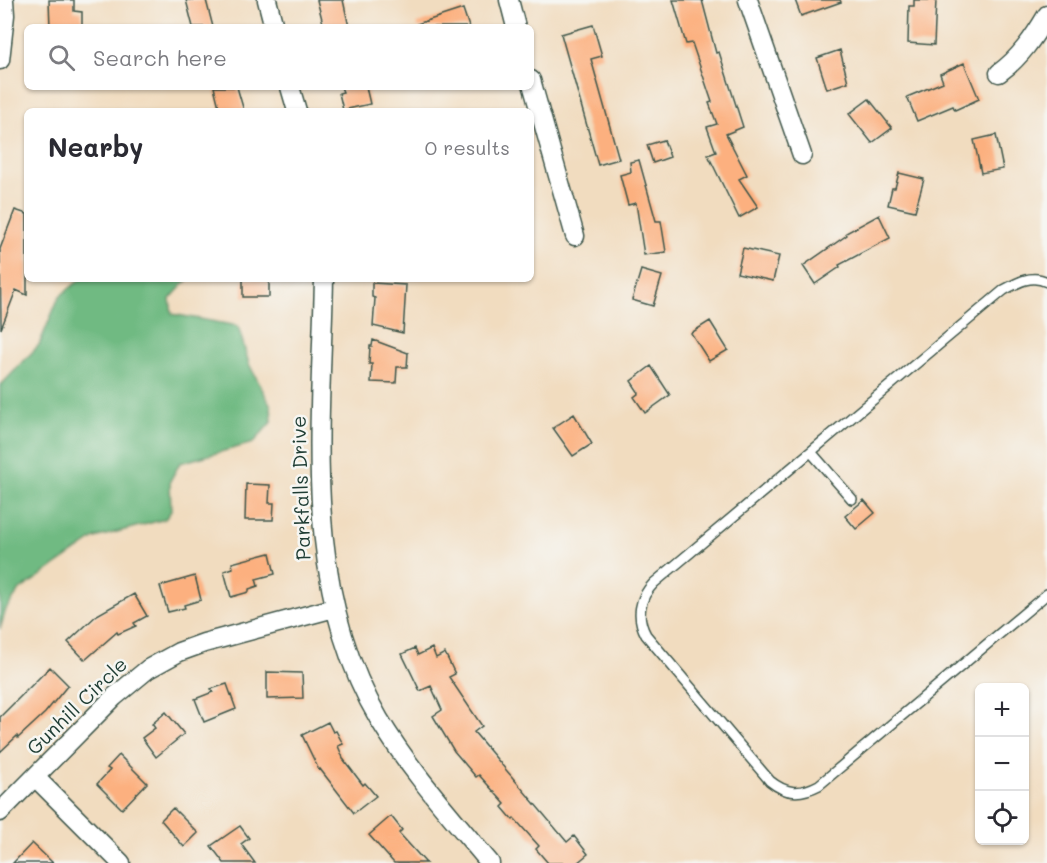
<!DOCTYPE html>
<html lang="en">
<head>
<meta charset="utf-8">
<style>
	:root { --surface:#fff; --page:#f7f7f7; --text:#2b2b33; --muted:#7c7c81; --line:#e1e1e2 }
	body { margin:0; font-family:Mali,sans-serif; background:var(--page); color:var(--text) }
	.controls { position:absolute; right:18px; bottom:18px; display:grid; overflow:hidden; border-radius:9px; box-shadow:0 2px 4px #0004 }
	.controls button { width:54px; height:54px; display:grid; place-items:center; padding:0; border:0; border-bottom:2px solid var(--line); background:var(--surface); color:var(--text); font:30px sans-serif }
	.list { margin:0; padding:0; list-style:none }
	h2 { display:flex; justify-content:space-between; align-items:center; height:78px; margin:0; padding:0 24px; font-size:26px }
	h2 small { font-size:20px; font-weight:400; color:var(--muted) }
	.icon { flex:none; width:33px; height:33px; fill:none; stroke:currentColor; stroke-width:2; stroke-linecap:round; stroke-linejoin:round }
	.map { position:relative; flex:none; width:1047px; height:863px; overflow:hidden }
	.search { position:absolute; background:var(--surface); box-shadow:0 2px 4px #0004; left:24px; top:24px; width:510px; height:66px; display:flex; align-items:center; gap:15px; box-sizing:border-box; padding:0 21px; border-radius:9px; color:var(--muted); font-size:22px }
	.panel { position:absolute; background:var(--surface); box-shadow:0 2px 4px #0004; left:24px; top:108px; width:510px; height:174px; border-radius:9px }
	.map>svg:first-child { display:block }
	.forest { fill:#6fba82; stroke:#477c5b; stroke-width:1.5 }
	.building { fill:#fcb07f }
	.lines { fill:none; stroke-linecap:round; stroke-linejoin:round }
	.service-casing { stroke:#3e5549; stroke-width:12 }
	.minor-casing { stroke:#3e5549; stroke-width:21 }
	.service { stroke:#fff; stroke-width:9 }
	.minor { stroke:#fff; stroke-width:18 }
	.labels { text-anchor:middle; stroke-width:5; stroke-linejoin:round; paint-order:stroke }
	.street-label { font-size:20px; fill:#1f3d34; stroke:#f6f6f2 }
</style>
</head>
<body>
<div class="map">
<svg width="1047" height="863" viewBox="0 0 1047 863">
	<rect width="100%" height="100%" fill="#f6f6f2"/>
	<filter id="ink" filterUnits="userSpaceOnUse"><feTurbulence type="fractalNoise" baseFrequency=".0167" numOctaves="2"/><feDisplacementMap in="SourceGraphic" scale="12" xChannelSelector="R" yChannelSelector="G"/><feConvolveMatrix kernelMatrix="1 2 1 2 8 2 1 2 1" color-interpolation-filters="sRGB"/></filter>
	<filter id="wash" filterUnits="userSpaceOnUse"><feTurbulence type="fractalNoise" baseFrequency=".008" numOctaves="4" result="noise"/><feDisplacementMap in="SourceGraphic" scale="24" xChannelSelector="R" yChannelSelector="G"/><feGaussianBlur stdDeviation="1.35" result="paint"/><feColorMatrix in="noise" values="0 0 0 0 0 0 0 0 0 0 0 0 0 0 0 0 0 1.4 0 .05"/><feComposite in="paint" operator="in"/></filter>
	<g filter="url(#wash)">
		<rect width="100%" height="100%" fill="#f1dcbf"/>
		<path class="forest" d="M81,279h107l-18,20 2,15 66,12 11,38 22,42 1,15 -19,22 -73,20 -10,18 1,30 -6,8 -70,19 -75,52 -14,19 -6,20v-243l39,-41 20,-48z"/>
		<g id="blocks">
			<path class="building" d="M49,0h25v11l8,1v15h-32z
				M186,0h20l7,27h-20z
				M317,0h26l6,27h-25z
				M673,0h29l14,53 3,-1 24,75 -17,7 21,41 -8,4 19,28 -19,11 -31,-63 8,-3 -9,-25 10,-3 -8,-21 3,-1 -20,-59 -6,1z
				M795,0h45l1,2 -40,14z
				M914,0h22l-2,45 -26,-2 1,-37h5z
				M463,9l6,18h-51l-1,-3z
				M593,25l9,31 -11,3 28,100 -21,6 -37,-131z
				M840,50l8,32 -21,7 -10,-31z
				M964,63l15,36 -24,11 -2,-4 -36,15 -10,-24 36,-15 -3,-8z
				M214,87h23l7,24h-24z
				M341,87h25l4,17 -27,6 -4,-17 4,-1z
				M869,99l23,29 -20,15 -23,-29z
				M996,135l7,34 -22,4 -7,-33z
				M664,140l6,17 -17,6 -6,-18z
				M639,160l17,61h5l5,31 -22,3 -8,-52 -8,2 -8,-30 11,-3 -1,-10z
				M899,173l25,6 -9,32 -27,-6 4,-17h3z
				M15,210l12,4v81l-11,-5 -15,39 -1,-80z
				M879,215l11,23 -51,27 1,2 -25,17 -12,-18 44,-31 -1,-2z
				M743,248l36,8 -6,25 -36,-8z
				M641,270l21,6 -9,30 -21,-6z
				M243,279h26v18h-26z
				M372,283l34,2 -3,48 -30,-7 2,-28 -3,-1z
				M710,321l18,29 -19,11 -18,-28z
				M373,340l35,13 -1,14h-10l-1,16 -25,-1 1,-18h-3l1,-18h2z
				M651,366l19,29 -25,18 -11,-16 5,-4 -8,-12z
				M574,414l18,30 -19,12 -20,-28z
				M246,484l24,1 -1,18h5l-1,17h-28z
				M864,500l11,13 -19,16 -11,-13z
				M270,553l5,21 -19,5 2,7 -9,3v3l-18,5 -7,-26 9,-3 -1,-5z
				M195,576l6,24 -17,5 1,3 -17,4 -8,-26z
				M134,594l13,22 -13,7 2,3 -18,8 -1,-2 -32,28 -17,-18 29,-27z
				M415,648l3,7 14,-7 4,10 9,-5 10,21 -6,3 33,49 -8,6 93,110 7,-6 14,18 -11,9h-29l-12,-14 3,-3 -25,-28 -1,2 -11,-13 3,-3 -26,-29 -3,2 -22,-26 -21,-35 9,-6 -11,-24 -11,5 -18,-37z
				M50,667l18,18 -23,28 -27,25 -1,-2 -17,16v-35z
				M267,672l35,1 1,25 -36,1z
				M227,684l9,25 -32,13 -9,-23 18,-7 -2,-3z
				M166,712l18,22 -28,23 -14,-19 13,-10 -3,-4z
				M328,722l5,10 3,-1 7,13 -5,2 6,14 19,25 2,-2 11,13 -22,17 -34,-44 -1,1 -17,-35z
				M119,755l28,28 -25,26 -25,-25 13,-14 -3,-2z
				M173,808l25,25 -14,14 -23,-27z
				M391,816l11,14 -3,3 27,30h-32l-25,-28z
				M240,826l9,12 -8,6 14,19h-31l-13,-17z
				M32,843l21,20h-40z"/>
		</g>
	</g>
	<g filter="url(#ink)">
		<use href="#blocks" fill-opacity="0" stroke="#3e5549" stroke-width="1.5"/>
		<g class="lines">
			<g class="service-casing">
				<path id="service" d="M1047,282c-15,-8 -29,0 -43,8l-350,293c-15,15 -18,34 -8,52l124,146c16,13 30,14 49,4l228,-191
					M811,452l41,47"/>
			</g>
			<g class="minor-casing">
				<path id="minor" d="M267,0l7,27
					M509,0l7,27
					M748,0l54,155
					M0,60l5,-45 -1,-15
					M999,73c21,-15 35,-36 48,-58
					M531,80l44,156
					M290,87l7,24
					M324,279c-3,147 -23,308 55,440 32,53 72,97 111,144
					M35,777l86,86
					M0,812l114,-115 34,-28 31,-17 25,-9 130,-35"/>
			</g>
			<use href="#service" class="service"/>
			<use href="#minor" class="minor"/>
		</g>
	</g>
	<g class="labels">
		<g class="street-label">
			<text transform="translate(301 488) rotate(-92)" y="7">Parkfalls Drive</text>
			<text transform="translate(77 706) rotate(-44)" y="7">Gunhill Circle</text>
		</g>
	</g>
</svg>
<div class="controls">
<button>+</button>
<button>−</button>
<button><svg class="icon" aria-label="locate" viewBox="0 0 24 24"><circle cx="12" cy="12" r="6"/><path d="M12 2v4M12 18v4M2 12h4M18 12h4"/></svg></button>
</div>
<div class="search"><svg class="icon" aria-label="search" viewBox="0 0 24 24"><circle cx="10" cy="10" r="6"/><path d="M15 15l6 6"/></svg>Search here</div>
<section class="panel">
<h2>Nearby<small>0 results</small></h2>
<ul class="list">
</ul>
</section>
</div>
</body>
</html>
